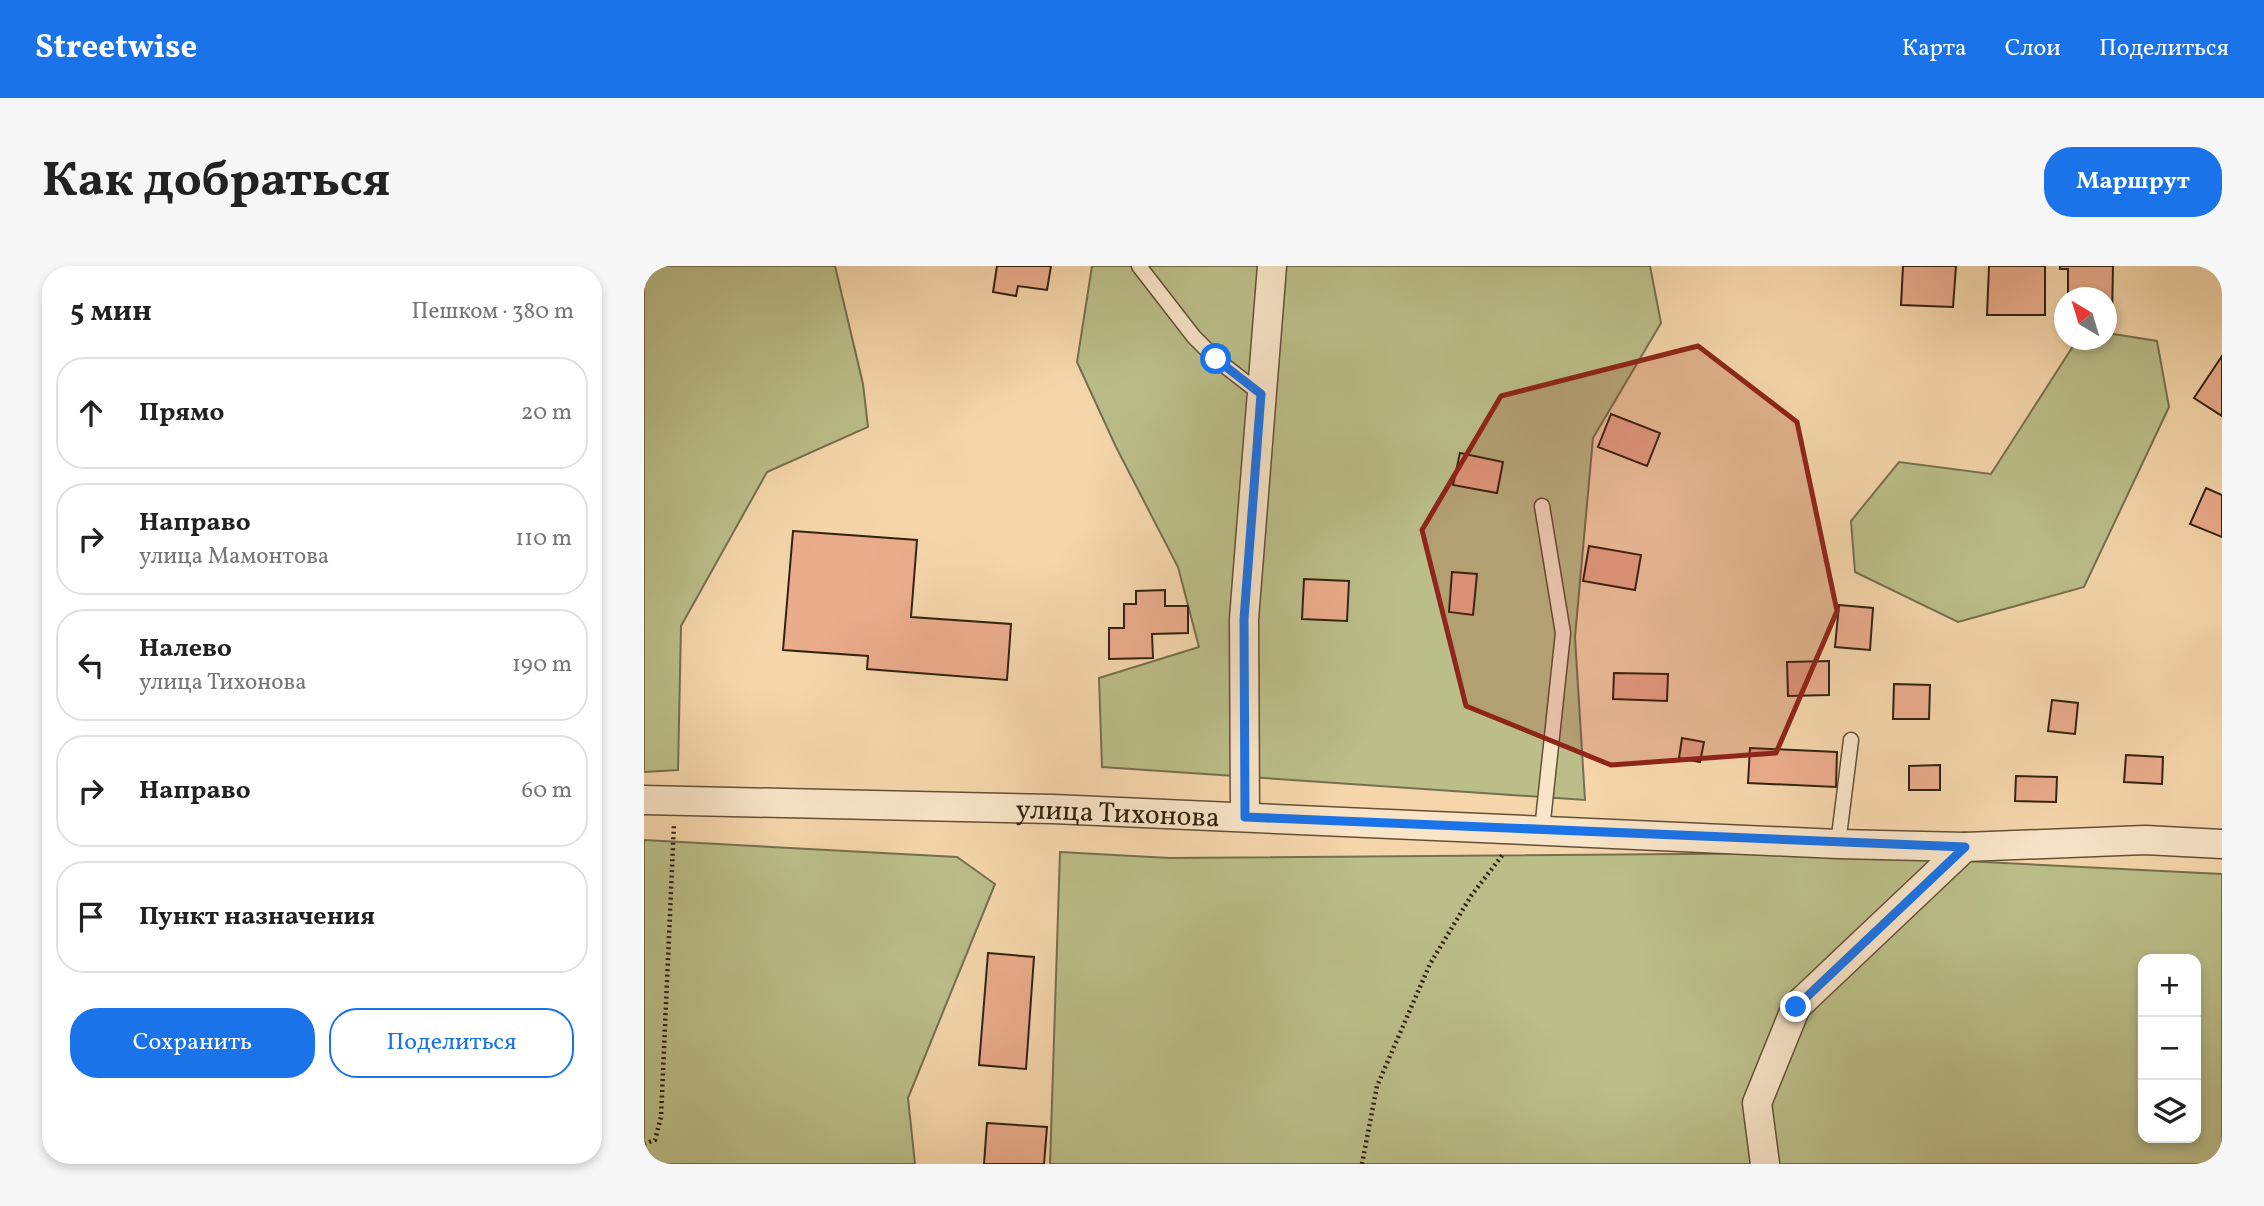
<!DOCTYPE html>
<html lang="ru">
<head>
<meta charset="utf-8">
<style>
	:root { --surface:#fff; --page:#f6f6f6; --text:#222; --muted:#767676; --line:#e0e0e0; --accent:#1a73e8 }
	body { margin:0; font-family:Vollkorn,serif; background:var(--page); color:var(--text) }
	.controls { position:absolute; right:21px; bottom:21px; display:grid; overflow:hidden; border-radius:14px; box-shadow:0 4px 10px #0003 }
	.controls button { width:63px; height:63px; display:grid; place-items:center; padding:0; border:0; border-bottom:2px solid var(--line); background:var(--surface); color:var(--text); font:35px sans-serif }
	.compass { position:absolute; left:1410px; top:21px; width:63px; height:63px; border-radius:50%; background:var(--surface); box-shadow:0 4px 10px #0003; rotate:322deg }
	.stop { position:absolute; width:21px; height:21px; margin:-16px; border:5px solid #1a73e8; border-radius:50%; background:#fff }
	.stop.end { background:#1a73e8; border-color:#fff; box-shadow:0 2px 7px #0008 }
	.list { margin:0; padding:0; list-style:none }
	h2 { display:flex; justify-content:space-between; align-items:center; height:91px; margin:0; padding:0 28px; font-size:30px }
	h2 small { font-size:23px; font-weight:400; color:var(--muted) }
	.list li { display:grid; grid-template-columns:46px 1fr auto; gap:21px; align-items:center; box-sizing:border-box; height:112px; margin:0 14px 14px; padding:0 14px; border:2px solid var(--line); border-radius:28px }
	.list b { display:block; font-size:26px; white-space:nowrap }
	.list p { margin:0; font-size:23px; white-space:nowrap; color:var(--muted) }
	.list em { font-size:23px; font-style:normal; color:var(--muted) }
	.actions { display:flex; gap:14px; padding:21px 28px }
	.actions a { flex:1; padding:16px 0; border:2px solid var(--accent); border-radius:28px; text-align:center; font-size:24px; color:var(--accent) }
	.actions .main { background:var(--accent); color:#fff }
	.icon { flex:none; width:38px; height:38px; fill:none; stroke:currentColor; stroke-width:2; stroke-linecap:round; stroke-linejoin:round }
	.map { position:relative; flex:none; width:1578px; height:898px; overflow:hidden; border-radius:28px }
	header { display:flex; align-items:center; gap:42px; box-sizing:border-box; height:98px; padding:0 35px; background:var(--accent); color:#fff }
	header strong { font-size:33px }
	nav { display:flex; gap:38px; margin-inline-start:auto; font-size:24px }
	.intro { display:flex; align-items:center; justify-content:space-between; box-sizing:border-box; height:168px; padding:0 42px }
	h1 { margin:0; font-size:49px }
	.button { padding:18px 32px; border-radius:28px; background:var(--accent); color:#fff; font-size:24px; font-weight:700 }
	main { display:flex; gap:42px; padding:0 42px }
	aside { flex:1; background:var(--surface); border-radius:28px; box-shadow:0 4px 10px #0003 }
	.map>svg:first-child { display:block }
	.green { fill:#bbbe89; stroke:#76704c; stroke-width:2; fill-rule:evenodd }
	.building { fill:#ebac8c; stroke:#32230f; stroke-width:2 }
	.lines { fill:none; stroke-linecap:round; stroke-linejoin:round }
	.service-casing { stroke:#635036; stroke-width:17 }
	.minor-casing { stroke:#635036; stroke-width:31 }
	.path { stroke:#32230f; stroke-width:4.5; stroke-dasharray:2 3.5; stroke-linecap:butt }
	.service { stroke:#f8e4c8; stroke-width:14 }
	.minor { stroke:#f8e4c8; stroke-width:28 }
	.route { stroke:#1a73e8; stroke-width:9 }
	.marked { fill:#8f2418; fill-opacity:0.2; stroke:#8f2418; stroke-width:5; stroke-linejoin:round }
	.labels { text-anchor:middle; stroke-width:5; stroke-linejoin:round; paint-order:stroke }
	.street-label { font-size:28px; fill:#32230f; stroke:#f8e4c8 }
</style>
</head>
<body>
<header>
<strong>Streetwise</strong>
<nav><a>Карта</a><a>Слои</a><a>Поделиться</a></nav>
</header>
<div class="intro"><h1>Как добраться</h1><a class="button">Маршрут</a></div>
<main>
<aside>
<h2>5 мин<small>Пешком · 380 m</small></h2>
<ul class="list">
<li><svg class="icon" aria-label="ahead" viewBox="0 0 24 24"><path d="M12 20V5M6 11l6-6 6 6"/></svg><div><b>Прямо</b></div><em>20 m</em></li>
<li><svg class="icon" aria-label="right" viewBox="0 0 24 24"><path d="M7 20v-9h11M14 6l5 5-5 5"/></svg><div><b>Направо</b><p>улица Мамонтова</p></div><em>110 m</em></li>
<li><svg class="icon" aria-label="left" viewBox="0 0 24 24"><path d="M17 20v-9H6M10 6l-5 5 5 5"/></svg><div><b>Налево</b><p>улица Тихонова</p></div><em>190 m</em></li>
<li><svg class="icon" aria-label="right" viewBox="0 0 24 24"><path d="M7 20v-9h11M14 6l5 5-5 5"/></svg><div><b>Направо</b></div><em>60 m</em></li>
<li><svg class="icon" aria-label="arrive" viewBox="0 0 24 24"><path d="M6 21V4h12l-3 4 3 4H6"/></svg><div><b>Пункт назначения</b></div></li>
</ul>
<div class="actions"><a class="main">Сохранить</a><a>Поделиться</a></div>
</aside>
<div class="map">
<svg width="1578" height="898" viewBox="0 0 1578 898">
	<rect width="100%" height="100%" fill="#f5d6ab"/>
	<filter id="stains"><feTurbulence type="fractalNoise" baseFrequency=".00286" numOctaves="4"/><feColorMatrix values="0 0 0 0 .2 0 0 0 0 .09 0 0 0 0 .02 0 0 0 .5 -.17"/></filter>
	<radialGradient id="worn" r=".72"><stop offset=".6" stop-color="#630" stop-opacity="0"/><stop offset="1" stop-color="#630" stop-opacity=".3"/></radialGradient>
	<path class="green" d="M14,0h177l28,118 5,43 -101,45 -86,154 -3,144 -34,2v-501z
		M448,0h558l11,57 -68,115 -18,199 10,163 -483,-33 -3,-89 100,-31 -21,-80 -62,-120 -39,-85z
		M1463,67l50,8 12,66 -85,180 -126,35 -103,-50 -4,-51 48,-59 92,12 86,-134h29z
		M0,574l313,17 38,27 -87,214 7,66h-271z
		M416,586l109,6 636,-5 417,21v290h-1172zM1499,693h53v179h-53z"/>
	<path class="building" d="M353,0h54l-4,24 -29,-4 -2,10 -23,-4z
		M1259,0h53l-3,41 -52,-2z
		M1345,0h56v49h-58z
		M1416,0h53l-1,55h-6v-23h-38v-29h-8z
		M1578,90v60l-28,-18z
		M967,148l49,19 -13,33 -49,-19z
		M816,187l43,9 -6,31 -44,-8z
		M1562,222l16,7v42l-32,-13z
		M149,265l124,9 -6,77 100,7 -4,56 -140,-11 1,-13 -85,-6z
		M945,280l52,9 -6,35 -52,-9z
		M808,306l25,2 -4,41 -24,-3z
		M660,313l45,2 -2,40 -45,-2z
		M521,324v16h23v27l-36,1 1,24 -44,1v-31h15v-24h12v-13z
		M1195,339l34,3 -3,42 -35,-3z
		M1185,395v34l-41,1 -1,-34z
		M970,407l54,1 -1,27 -54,-2z
		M1250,418l36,1 -1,34h-36z
		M1408,434l26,3 -3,31 -27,-3z
		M1038,472l22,4 -4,20 -21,-4z
		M1106,482l87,4 -1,35 -88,-4z
		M1482,489l37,2 -1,27 -38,-2z
		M1296,499v25h-31v-24z
		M1372,510l41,1 -1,25 -41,-1z
		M344,687l46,4 -8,112 -47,-4z
		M343,857l60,4 -3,37h-60z"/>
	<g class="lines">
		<g class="service-casing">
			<path id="service" d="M495,0l55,71 22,22 45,35
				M898,240l21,127 -21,197
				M1194,578l13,-104"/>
		</g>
		<g class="minor-casing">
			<g id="minor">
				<path id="s1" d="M0,534l409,9 785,35 127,3 180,-7 77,4"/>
				<path d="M601,551l-1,-198 28,-353"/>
				<path d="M1121,898l-8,-61 39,-96 169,-160"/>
			</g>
		</g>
		<path class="path" d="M0,878l11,-4 6,-23 13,-294
			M718,898l15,-78 53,-122 41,-68 33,-43"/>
		<use href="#service" class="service"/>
		<use href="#minor" class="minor"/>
	</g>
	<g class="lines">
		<path class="route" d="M572,93l45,35 -17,225 1,198 720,30 -169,160"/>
	</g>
	<path class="marked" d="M1054,80l99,76 40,189 -61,142 -165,12 -145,-59 -44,-176 79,-134z"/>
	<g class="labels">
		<g class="street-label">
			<text dy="10" stroke="none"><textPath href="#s1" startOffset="474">улица Тихонова</textPath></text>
		</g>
	</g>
	<rect width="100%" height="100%" filter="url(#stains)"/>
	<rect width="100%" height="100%" fill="url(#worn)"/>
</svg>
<div class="controls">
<button>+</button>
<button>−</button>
<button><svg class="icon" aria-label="layers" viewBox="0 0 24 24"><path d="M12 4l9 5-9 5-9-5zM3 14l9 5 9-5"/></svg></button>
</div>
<svg class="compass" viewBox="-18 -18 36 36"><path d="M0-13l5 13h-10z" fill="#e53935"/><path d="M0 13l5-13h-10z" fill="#767676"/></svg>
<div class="stop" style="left:572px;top:93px"></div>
<div class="stop end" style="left:1152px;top:741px"></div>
</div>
</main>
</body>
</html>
